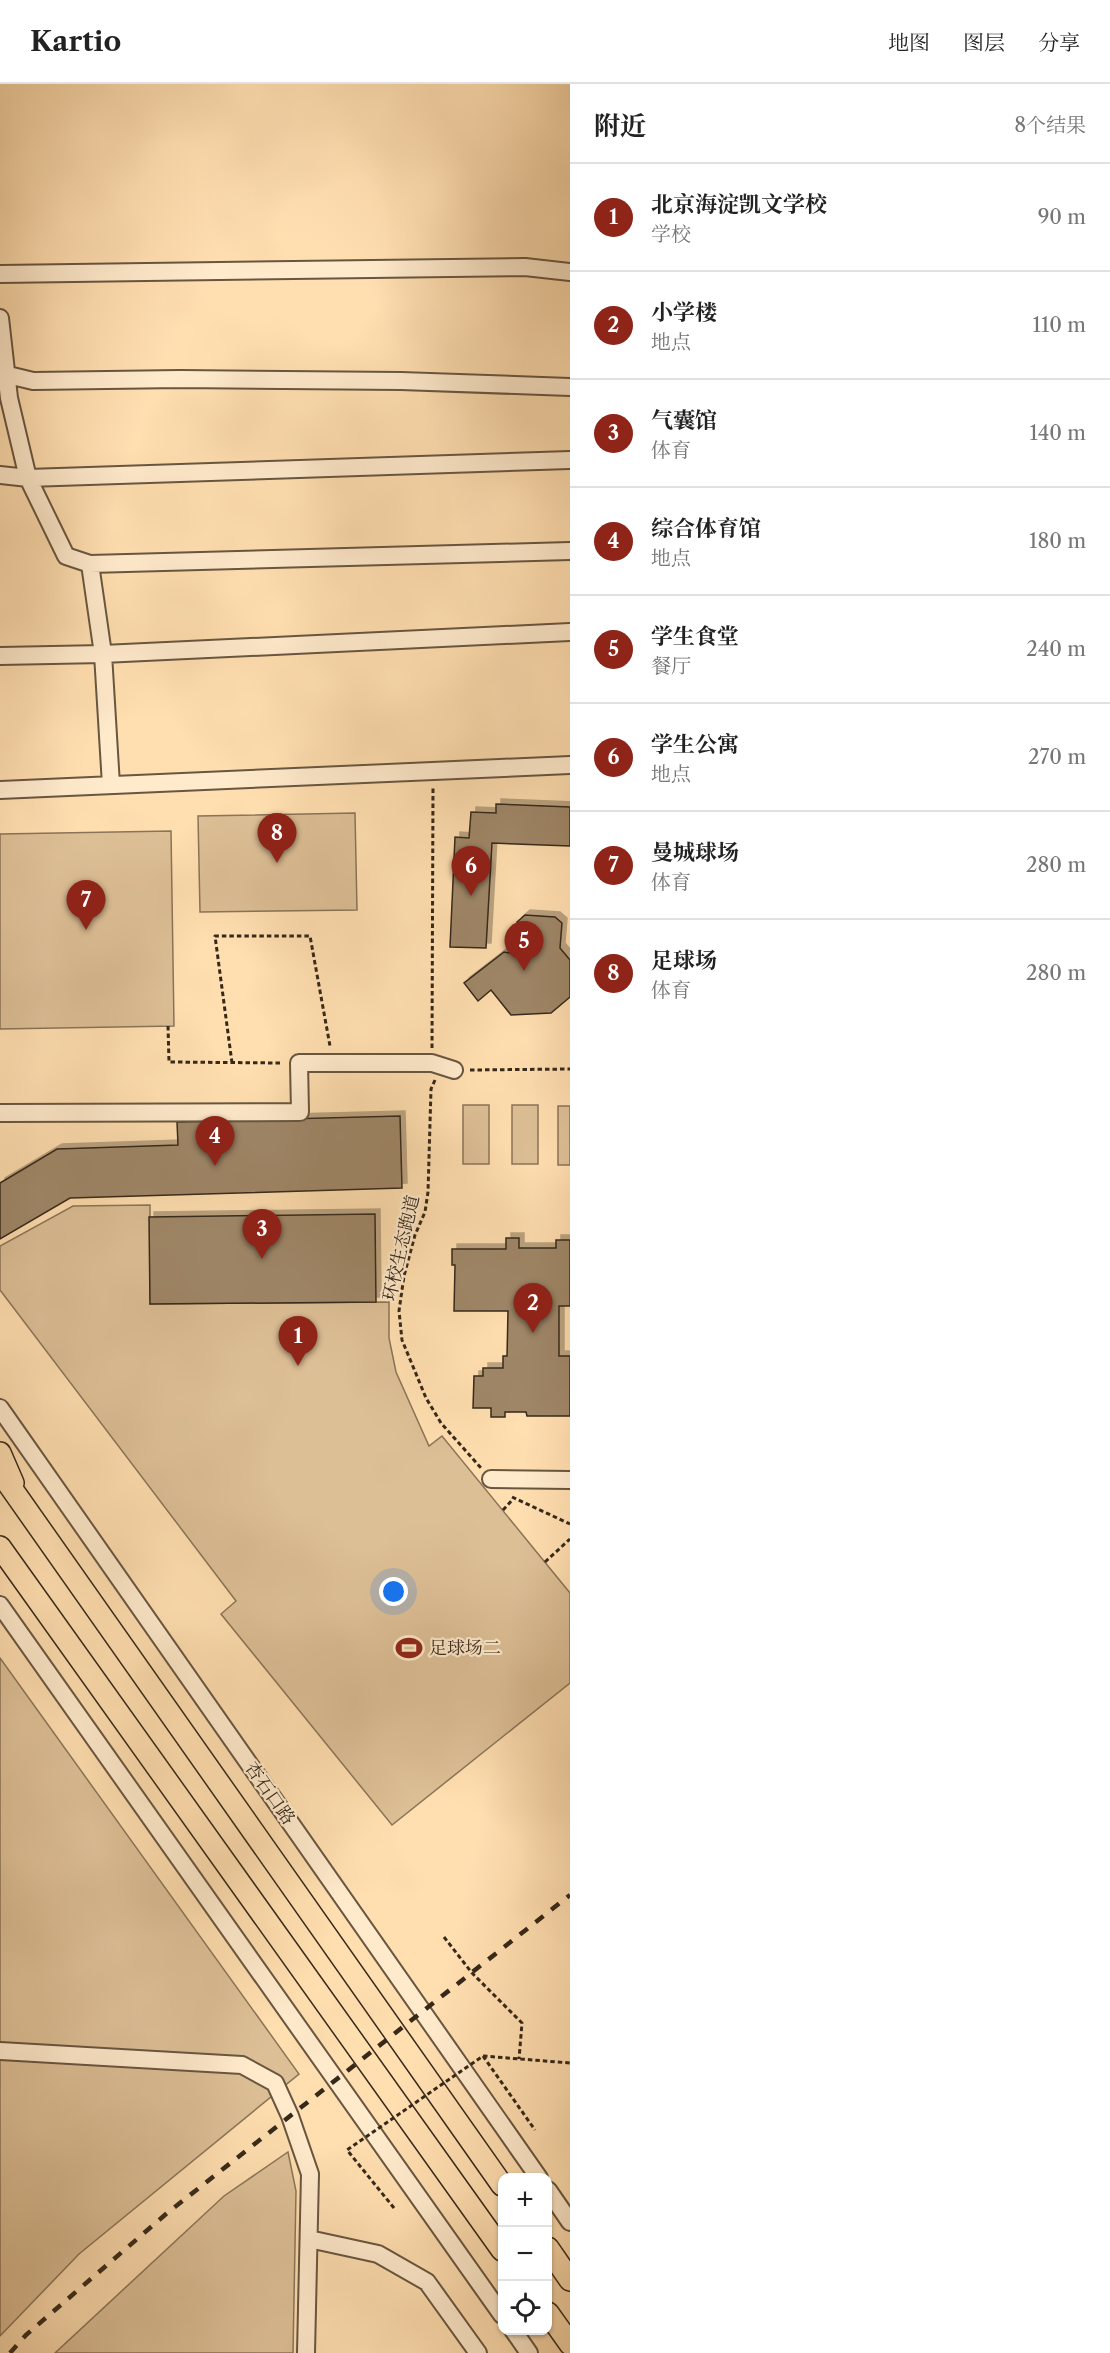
<!DOCTYPE html>
<html lang="zh">
<head>
<meta charset="utf-8">
<style>
	:root { --surface:#fff; --page:#f2f2f2; --text:#222; --muted:#767676; --line:#e0e0e0; --accent:#8f2418 }
	body { margin:0; font-family:"Libre Caslon Text","Noto Serif SC",serif; background:var(--page); color:var(--text) }
	.controls { position:absolute; right:18px; bottom:18px; display:grid; overflow:hidden; border-radius:12px; box-shadow:0 2px 4px #0004 }
	.controls button { width:54px; height:54px; display:grid; place-items:center; padding:0; border:0; border-bottom:2px solid var(--line); background:var(--surface); color:var(--text); font:30px sans-serif }
	.you { position:absolute; left:394px; top:1508px; width:21px; height:21px; margin:-15px; border:4px solid #fff; border-radius:50%; background:#1a73e8; box-shadow:0 0 0 9px #1a73e833 }
	.badge { display:grid; place-items:center; width:39px; height:39px; border-radius:50%; background:var(--accent); color:#fff; font-size:20px; font-weight:700 }
	.pin { position:absolute; translate:-50% -50px; filter:drop-shadow(0 2px 3px #0008) }
	.pin::after { content:''; position:absolute; top:32px; width:21px; height:18px; background:inherit; clip-path:polygon(0 0,100% 0,50% 100%) }
	.list { margin:0; padding:0; list-style:none }
	h2 { display:flex; justify-content:space-between; align-items:center; height:78px; margin:0; padding:0 24px; font-size:26px }
	h2 small { font-size:20px; font-weight:400; color:var(--muted) }
	.list li { display:grid; grid-template-columns:39px 1fr auto; gap:18px; align-items:center; box-sizing:border-box; height:108px; padding:0 24px; border-top:2px solid var(--line) }
	.list b { display:block; font-size:22px; white-space:nowrap }
	.list p { margin:0; font-size:20px; white-space:nowrap; color:var(--muted) }
	.list em { font-size:20px; font-style:normal; color:var(--muted) }
	.icon { flex:none; width:33px; height:33px; fill:none; stroke:currentColor; stroke-width:2; stroke-linecap:round; stroke-linejoin:round }
	.map { position:relative; flex:none; width:570px; height:2269px; overflow:hidden }
	header { display:flex; align-items:center; gap:36px; box-sizing:border-box; height:84px; padding:0 30px; background:var(--surface); border-bottom:2px solid var(--line) }
	header strong { font-size:28px }
	nav { display:flex; gap:33px; margin-inline-start:auto; font-size:21px }
	main { display:flex }
	aside { flex:1; background:var(--surface) }
	.map>svg:first-child { display:block }
	.green { fill:#ddbf96; stroke:#8a7458; stroke-width:1.5 }
	.building { fill:#9f8768; stroke:#36291a; stroke-width:1.5; filter:url(#shadow) }
	.lines { fill:none; stroke-linecap:round; stroke-linejoin:round }
	.minor-casing { stroke:#685640; stroke-width:20 }
	.major-casing { stroke:#36291a; stroke-width:24 }
	.path { stroke:#36291a; stroke-width:3; stroke-dasharray:4.5 3; stroke-linecap:butt }
	.minor { stroke:#ffeacc; stroke-width:16 }
	.major { stroke:#ffdeb0; stroke-width:21 }
	.rail { stroke:#36291a; stroke-width:4.5; stroke-dasharray:10 10; stroke-linecap:butt }
	.path-bridge { stroke:#36291a; stroke-width:3; stroke-dasharray:4.5 3; stroke-linecap:butt }
	.labels { text-anchor:middle; stroke-width:4.5; stroke-linejoin:round; paint-order:stroke }
	.street-label { font-size:18px; fill:#36291a; stroke:#ffeacc }
	.poi-label { font-size:18px; fill:#36291a; stroke:#ffeacc; text-anchor:start }
</style>
</head>
<body>
<header>
<strong>Kartio</strong>
<nav><a>地图</a><a>图层</a><a>分享</a></nav>
</header>
<main>
<div class="map">
<svg width="570" height="2269" viewBox="0 0 570 2269">
	<defs>
		<filter id="shadow"><feDropShadow dx="5" dy="-5" stdDeviation="0" flood-color="#0004"/></filter>
	</defs>
	<rect width="100%" height="100%" fill="#ffdeb0"/>
	<filter id="stains"><feTurbulence type="fractalNoise" baseFrequency=".00333" numOctaves="4"/><feColorMatrix values="0 0 0 0 .2 0 0 0 0 .09 0 0 0 0 .02 0 0 0 .5 -.17"/></filter>
	<radialGradient id="worn" r=".72"><stop offset=".6" stop-color="#630" stop-opacity="0"/><stop offset="1" stop-color="#630" stop-opacity=".3"/></radialGradient>
	<path class="green" d="M355,729l2,97 -157,2 -2,-96z
		M171,747l3,195 -174,3v-195z
		M463,1021h26v59h-26z
		M512,1021h26v59h-26z
		M558,1022h12v59h-12z
		M150,1121v99l239,-2v36l7,34 33,74 13,-10 128,157v90l-178,142 -171,-211 15,-13 -236,-311v-44l73,-40z
		M0,1574l299,416 -220,180 -79,82z
		M288,2068l8,39 -3,162h-238l169,-157z"/>
	<path class="building" d="M496,720l74,3v39l-78,-3 -6,105 -36,-1 5,-110 14,1 2,-26 25,1z
		M525,831l30,2 7,6 -2,25 10,12v37l-19,16 -40,2 -20,-25 -13,11 -14,-18 40,-31 6,1 7,-10v-21z
		M400,1032l2,72 -332,10 -70,41v-56l57,-34 121,-4 -1,-23z
		M375,1130l1,88 -226,2 -1,-87z
		M506,1154h13v10h37v-8h14v66h-11v50h11v60h-43l-1,-4h-21v5h-14v-9h-18l1,-32h9v-8h20v-12h4l1,-45h-54l1,-46h-3v-16h54z"/>
	<g class="lines">
		<g class="minor-casing">
			<path id="minor" d="M0,190l525,-7 45,5
				M0,234l9,80 19,80 38,78 24,8 13,90 8,131
				M0,289l33,8 147,-2 221,2 169,6
				M0,391l28,3 542,-18
				M90,480l480,-13
				M0,572l103,-2 467,-22
				M0,706l570,-25
				M0,1029l300,-1 -1,-49h133l22,7
				M0,1324l539,770
				M491,1395l79,1
				M0,1521l502,710
				M0,1967l242,14 33,18 15,33 20,58 -4,179
				M548,2106l22,32
				M309,2155l69,15 49,28 51,71
				M513,2246l16,23"/>
		</g>
		<g class="major-casing">
			<path id="major" d="M0,1369l13,30
				M0,1388l502,713
				M0,1463l502,703
				M548,2164l22,32
				M548,2229l22,31"/>
		</g>
		<path class="path" d="M168,942l1,36 113,1
			M432,964l1,-260
			M232,979l-17,-127h95l20,110
			M470,986l100,-1
			M435,996l-4,9 -3,103 -3,20 -10,23 -11,41 -5,35 3,29 24,58 15,25 40,45
			M512,1413l58,27
			M503,1426l11,-12
			M545,1478l25,-23
			M444,1853l28,36 50,50 -3,36
			M483,1972l52,74
			M483,1972l87,7"/>
		<use href="#minor" class="minor"/>
		<use href="#major" class="major"/>
		<path class="rail" d="M10,2269l16,-18 140,-121 404,-319"/>
		<path class="path-bridge" d="M394,2124l-47,-58 136,-94"/>
	</g>
	<defs>
		<g id="stadium-bare" transform="scale(2.07)"><path d="M0-5a6.5 5 0 1 0 0 10a6.5 5 0 1 0 0-10ZM-3.5-1.8h7v3.6h-7Z" fill="#8f2418" stroke="#ffeacc" stroke-width="2.5" paint-order="stroke"/></g>
	</defs>
	<g fill-rule="evenodd">
		<use href="#stadium-bare" x="409" y="1564"/>
	</g>
	<g class="labels">
		<g class="street-label">
			<text transform="translate(401 1164) rotate(-77)" y="6">环校生态跑道</text>
			<text transform="translate(270 1709) rotate(55)" y="6">杏石口路</text>
		</g>
		<g class="poi-label">
			<text x="429" y="1570">足球场二</text>
		</g>
	</g>
	<rect width="100%" height="100%" filter="url(#stains)"/>
	<rect width="100%" height="100%" fill="url(#worn)"/>
</svg>
<div class="controls">
<button>+</button>
<button>−</button>
<button><svg class="icon" aria-label="locate" viewBox="0 0 24 24"><circle cx="12" cy="12" r="6"/><path d="M12 2v4M12 18v4M2 12h4M18 12h4"/></svg></button>
</div>
<div class="you"></div>
<div class="pin badge" style="left:298px;top:1282px">1</div>
<div class="pin badge" style="left:533px;top:1249px">2</div>
<div class="pin badge" style="left:262px;top:1175px">3</div>
<div class="pin badge" style="left:215px;top:1082px">4</div>
<div class="pin badge" style="left:524px;top:887px">5</div>
<div class="pin badge" style="left:471px;top:812px">6</div>
<div class="pin badge" style="left:86px;top:846px">7</div>
<div class="pin badge" style="left:277px;top:779px">8</div>
</div>
<aside>
<h2>附近<small>8个结果</small></h2>
<ul class="list">
<li><span class="badge">1</span><div><b>北京海淀凯文学校</b><p>学校</p></div><em>90 m</em></li>
<li><span class="badge">2</span><div><b>小学楼</b><p>地点</p></div><em>110 m</em></li>
<li><span class="badge">3</span><div><b>气囊馆</b><p>体育</p></div><em>140 m</em></li>
<li><span class="badge">4</span><div><b>综合体育馆</b><p>地点</p></div><em>180 m</em></li>
<li><span class="badge">5</span><div><b>学生食堂</b><p>餐厅</p></div><em>240 m</em></li>
<li><span class="badge">6</span><div><b>学生公寓</b><p>地点</p></div><em>270 m</em></li>
<li><span class="badge">7</span><div><b>曼城球场</b><p>体育</p></div><em>280 m</em></li>
<li><span class="badge">8</span><div><b>足球场</b><p>体育</p></div><em>280 m</em></li>
</ul>
</aside>
</main>
</body>
</html>
